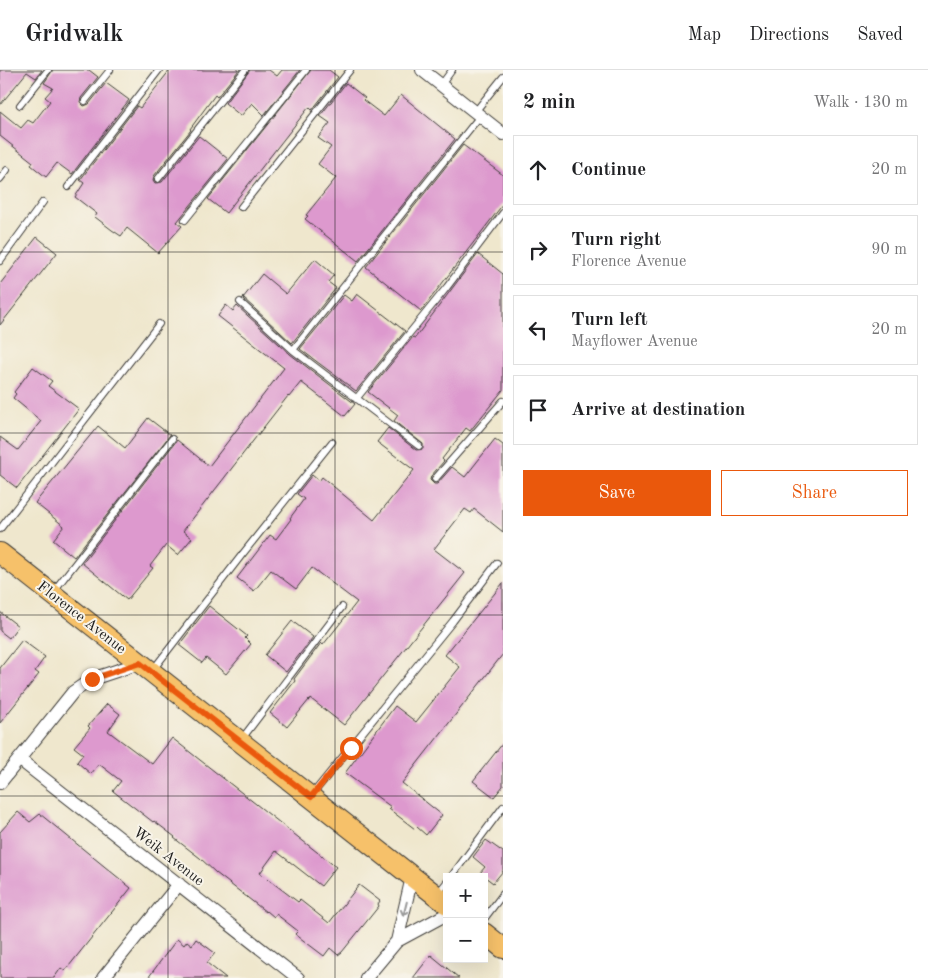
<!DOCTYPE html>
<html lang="en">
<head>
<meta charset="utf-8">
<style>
	:root { --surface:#fff; --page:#f6f6f6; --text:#202124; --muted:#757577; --line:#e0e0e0; --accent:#ea580c }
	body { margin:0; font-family:"Old Standard TT",serif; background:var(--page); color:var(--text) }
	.controls { position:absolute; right:15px; bottom:15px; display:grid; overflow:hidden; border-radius:0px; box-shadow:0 5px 20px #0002 }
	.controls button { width:45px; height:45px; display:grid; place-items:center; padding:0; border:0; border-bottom:1px solid var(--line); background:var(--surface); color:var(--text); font:25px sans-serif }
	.stop { position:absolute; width:15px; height:15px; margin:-11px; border:4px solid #ea580c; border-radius:50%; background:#fff }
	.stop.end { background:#ea580c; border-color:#fff; box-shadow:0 1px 5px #0008 }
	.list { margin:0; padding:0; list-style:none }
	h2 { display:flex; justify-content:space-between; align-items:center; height:65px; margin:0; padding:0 20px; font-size:21px }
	h2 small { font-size:16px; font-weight:400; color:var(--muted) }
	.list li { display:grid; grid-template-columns:32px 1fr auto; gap:15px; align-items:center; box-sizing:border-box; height:70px; margin:0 10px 10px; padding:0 10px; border:1px solid var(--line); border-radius:0px }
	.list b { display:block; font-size:19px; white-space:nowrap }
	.list p { margin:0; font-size:16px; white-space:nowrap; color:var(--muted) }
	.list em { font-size:16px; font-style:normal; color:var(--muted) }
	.actions { display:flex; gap:10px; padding:15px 20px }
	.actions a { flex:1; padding:11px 0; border:1px solid var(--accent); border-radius:0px; text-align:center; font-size:18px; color:var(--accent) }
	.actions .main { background:var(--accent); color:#fff }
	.icon { flex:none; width:28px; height:28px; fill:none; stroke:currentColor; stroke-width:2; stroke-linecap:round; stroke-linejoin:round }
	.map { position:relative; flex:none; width:503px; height:908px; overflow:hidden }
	header { display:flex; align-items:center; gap:30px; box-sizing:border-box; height:70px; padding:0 25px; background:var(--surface); border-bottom:1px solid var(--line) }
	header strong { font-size:24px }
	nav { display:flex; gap:28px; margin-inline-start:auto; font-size:18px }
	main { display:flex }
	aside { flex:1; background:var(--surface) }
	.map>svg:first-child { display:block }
	.building { fill:#dd99ce }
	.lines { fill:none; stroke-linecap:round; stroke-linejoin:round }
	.lane-casing { stroke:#3c3a37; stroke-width:8 }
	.street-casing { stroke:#3c3a37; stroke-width:14 }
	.primary-casing { stroke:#3c3a37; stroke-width:22 }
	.lane { stroke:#fff; stroke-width:6 }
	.street { stroke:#fff; stroke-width:12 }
	.primary { stroke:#f6c16b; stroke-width:20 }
	.oneway { stroke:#999 }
	.route { stroke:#ea580c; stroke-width:6 }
	.grid { fill:none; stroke:#1c1c1c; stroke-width:1; stroke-opacity:0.55 }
	.labels { text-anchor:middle; stroke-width:4; stroke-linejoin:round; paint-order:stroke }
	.street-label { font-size:15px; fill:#1c1c1c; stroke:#f7f3e8 }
</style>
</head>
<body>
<header>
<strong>Gridwalk</strong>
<nav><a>Map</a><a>Directions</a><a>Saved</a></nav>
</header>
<main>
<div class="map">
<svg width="503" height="908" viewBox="0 0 503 908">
	<rect width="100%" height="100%" fill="#f7f3e8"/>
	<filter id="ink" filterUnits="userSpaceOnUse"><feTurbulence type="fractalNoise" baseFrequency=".02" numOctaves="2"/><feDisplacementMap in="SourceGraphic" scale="10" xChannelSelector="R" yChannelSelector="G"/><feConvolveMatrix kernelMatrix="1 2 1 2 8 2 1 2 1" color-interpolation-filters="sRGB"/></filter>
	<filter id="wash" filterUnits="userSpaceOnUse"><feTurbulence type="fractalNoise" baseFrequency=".0096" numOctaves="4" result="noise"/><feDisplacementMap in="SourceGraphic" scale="20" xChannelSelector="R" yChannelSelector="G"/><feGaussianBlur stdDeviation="1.12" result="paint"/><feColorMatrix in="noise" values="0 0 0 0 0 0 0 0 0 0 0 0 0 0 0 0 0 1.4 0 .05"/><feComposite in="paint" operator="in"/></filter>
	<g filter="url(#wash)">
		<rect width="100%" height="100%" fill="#efe7cd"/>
		<g id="blocks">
			<path class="building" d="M0,0h42l-6,8 -9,-6 -27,33z
				M53,0h36l9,7 -17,21 -1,4 4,4 5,-2 17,-21 23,17 -57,74 -15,-11 -11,14 -15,-12 2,-3 -33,-26v-25l21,17 7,-8 5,3 17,-22 -5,-4 8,-9 -9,-5z
				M170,0h69l-22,27 -2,-2 -25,34 1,1 -37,46 -1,4 2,3 7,-1 37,-46 29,23 -51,63 5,4 -24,27 -31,-25 -6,8 -9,-6 -17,-13 2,-3 -22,-17 9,-14 -4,-3 57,-74 3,2z
				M250,0h19l8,6 5,-6h18l-36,45 -12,-12 -11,13 -16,-13z
				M311,0h18l9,7 -26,33 -3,-3 -83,106 -18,-14z
				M346,13l19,15 -2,2 21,16 17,-21 54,44 -97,122 -53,-42 3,-3 -2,-1 30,-37 -18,-14 13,-17 -13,-9 12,-15 -10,-7z
				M463,75l40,30v29l-82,107 -55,-44z
				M37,167l20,16 -57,72v-41z
				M478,184l25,20v116l-33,41 -4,-3 -24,31 2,2 -13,15 -1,4 4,4h3l15,-17 13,10 30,-38 8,6v87l-29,-23 -3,4 -6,-4 -31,40 31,24 -121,152 -33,-26 -1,2 -1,-1 -22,27 -17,-14 25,-32 -1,-2 27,-36 2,2 34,-43 -45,-34 -16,21 -25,-19 -17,21 -17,-13 33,-43 6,4 15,-20 -1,-1 14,-19 -7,-5 15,-19 7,6 3,-4 52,43 40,-50 -37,-28 11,-14 28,22 7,-1v-5l-29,-23 4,-6 -30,-23 45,-55 2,1z
				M315,189l19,16 -6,7 8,6 -44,55 -49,-45 19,-24 24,20z
				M357,224l48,37 -49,60 -56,-42 44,-54 8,6z
				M226,235l7,6 4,-5 53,48 65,50 -10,12 -44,-34 -12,15 -1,-1 -105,135 9,7 -14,17 -12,-10 -16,21 3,2 -26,32 -45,-37 95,-123 32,26 75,-98 -66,-52z
				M33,297l19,14 -4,5 31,23 -62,79 -17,-13v-38l18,13 23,-29 -28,-23 3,-4 -2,-2z
				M148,348l22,17 -96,122 -21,-17 11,-14 -29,-23 63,-77 27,22z
				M503,513v71l-101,129 40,32 -16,20 -9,-8 -2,2 -26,-20 2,-2 -46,-34 50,-67 21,16 44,-55 -15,-12z
				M209,536l38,30 -2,2 6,6 -25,30 -20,-16 -4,5 -23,-18z
				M0,542l18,14 -9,12 -9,-7z
				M292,551l21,16 -27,35 -21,-17z
				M22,570l23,17 -10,14 4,3 -39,49v-55z
				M107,634l13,10 -12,17 44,33 20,-26 164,129 -15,19 -45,-35 -16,22 38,29 2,-2 29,23 30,-38 21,16 -2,3 1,2 -37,46 -4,3 -8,-7 -6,8 -29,-22 3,-3 -22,-17 -2,3 -7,-6 -1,1 -50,-39 -16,-15 -26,-20 1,-1 -21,-16 -1,1 -40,-31 8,-10 -22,-17 -8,10 -14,-12 6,-8 -9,-7 16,-19 -2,-2z
				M503,673v43l-9,11 -21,-16z
				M18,742l12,10 10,-8 91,74 -66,83 -4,-3 -7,10h-54v-146z
				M486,770l17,12v19l-10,12 -13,-10 5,-6 -12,-10z
				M177,869l7,6 3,-4 5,4 4,-6 19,14 -8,10 19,15h-78z
				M431,885l28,23h-46z"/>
		</g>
	</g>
	<g filter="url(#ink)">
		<use href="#blocks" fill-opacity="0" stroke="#3c3a37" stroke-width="1"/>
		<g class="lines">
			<g class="lane-casing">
				<path id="lane" d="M441,15l11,-15
					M85,31l25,-31
					M20,35l28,-35
					M475,42l28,-35
					M0,109l7,-9
					M158,109l87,-109
					M68,117l91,-117
					M241,137l109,-137
					M185,150l121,-150
					M0,191l43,-59
					M240,232l53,48 126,96
					M293,280l187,-234
					M356,329l91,-112 56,-74
					M435,409l68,-78
					M0,459l159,-205
					M53,522l119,-153
					M152,601l89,-115 91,-114
					M241,670l101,-133
					M311,726l142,-175 44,-58
					M451,807l52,-70
					M438,823l9,-11
					M484,849l19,-25"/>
			</g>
			<g class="street-casing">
				<path id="street" d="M422,0l81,64
					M19,689l279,219
					M0,713l73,-91 19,-13 48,-16
					M397,871l15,-64
					M103,908l76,-94
					M366,908l31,-37 50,-27"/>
			</g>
			<g class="primary-casing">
				<path id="primary" d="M0,483l447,351
					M484,863l19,15"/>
			</g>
			<use href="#lane" class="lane"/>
			<use href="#street" class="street"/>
			<use href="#primary" class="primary"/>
		</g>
		<defs><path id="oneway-shaft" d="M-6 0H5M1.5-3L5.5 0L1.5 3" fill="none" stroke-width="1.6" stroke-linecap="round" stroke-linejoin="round" transform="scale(1.25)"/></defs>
		<use class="oneway" href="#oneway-shaft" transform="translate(405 839) rotate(104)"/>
	</g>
	<g class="lines" filter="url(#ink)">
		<path class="route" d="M92,609l48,-16 171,134 40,-49"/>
	</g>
	<path class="grid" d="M168,0v908M335,0v908M0,182h503M0,363h503M0,545h503M0,726h503"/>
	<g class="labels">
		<g class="street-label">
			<text transform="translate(82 547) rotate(38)" y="5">Florence Avenue</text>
			<text transform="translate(169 786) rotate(38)" y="5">Weik Avenue</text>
		</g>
	</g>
</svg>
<div class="controls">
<button>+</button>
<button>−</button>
</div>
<div class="stop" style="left:351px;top:678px"></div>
<div class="stop end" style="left:92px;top:609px"></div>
</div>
<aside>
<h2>2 min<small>Walk · 130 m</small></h2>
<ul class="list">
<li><svg class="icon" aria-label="ahead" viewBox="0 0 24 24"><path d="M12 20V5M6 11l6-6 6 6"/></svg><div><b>Continue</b></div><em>20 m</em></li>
<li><svg class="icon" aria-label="right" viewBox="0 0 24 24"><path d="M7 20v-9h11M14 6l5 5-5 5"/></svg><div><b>Turn right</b><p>Florence Avenue</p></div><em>90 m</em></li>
<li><svg class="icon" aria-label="left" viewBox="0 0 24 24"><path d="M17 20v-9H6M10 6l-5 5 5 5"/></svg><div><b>Turn left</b><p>Mayflower Avenue</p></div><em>20 m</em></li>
<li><svg class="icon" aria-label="arrive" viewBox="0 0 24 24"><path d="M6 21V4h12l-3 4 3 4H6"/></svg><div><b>Arrive at destination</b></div></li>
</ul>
<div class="actions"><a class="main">Save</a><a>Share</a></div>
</aside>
</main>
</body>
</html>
